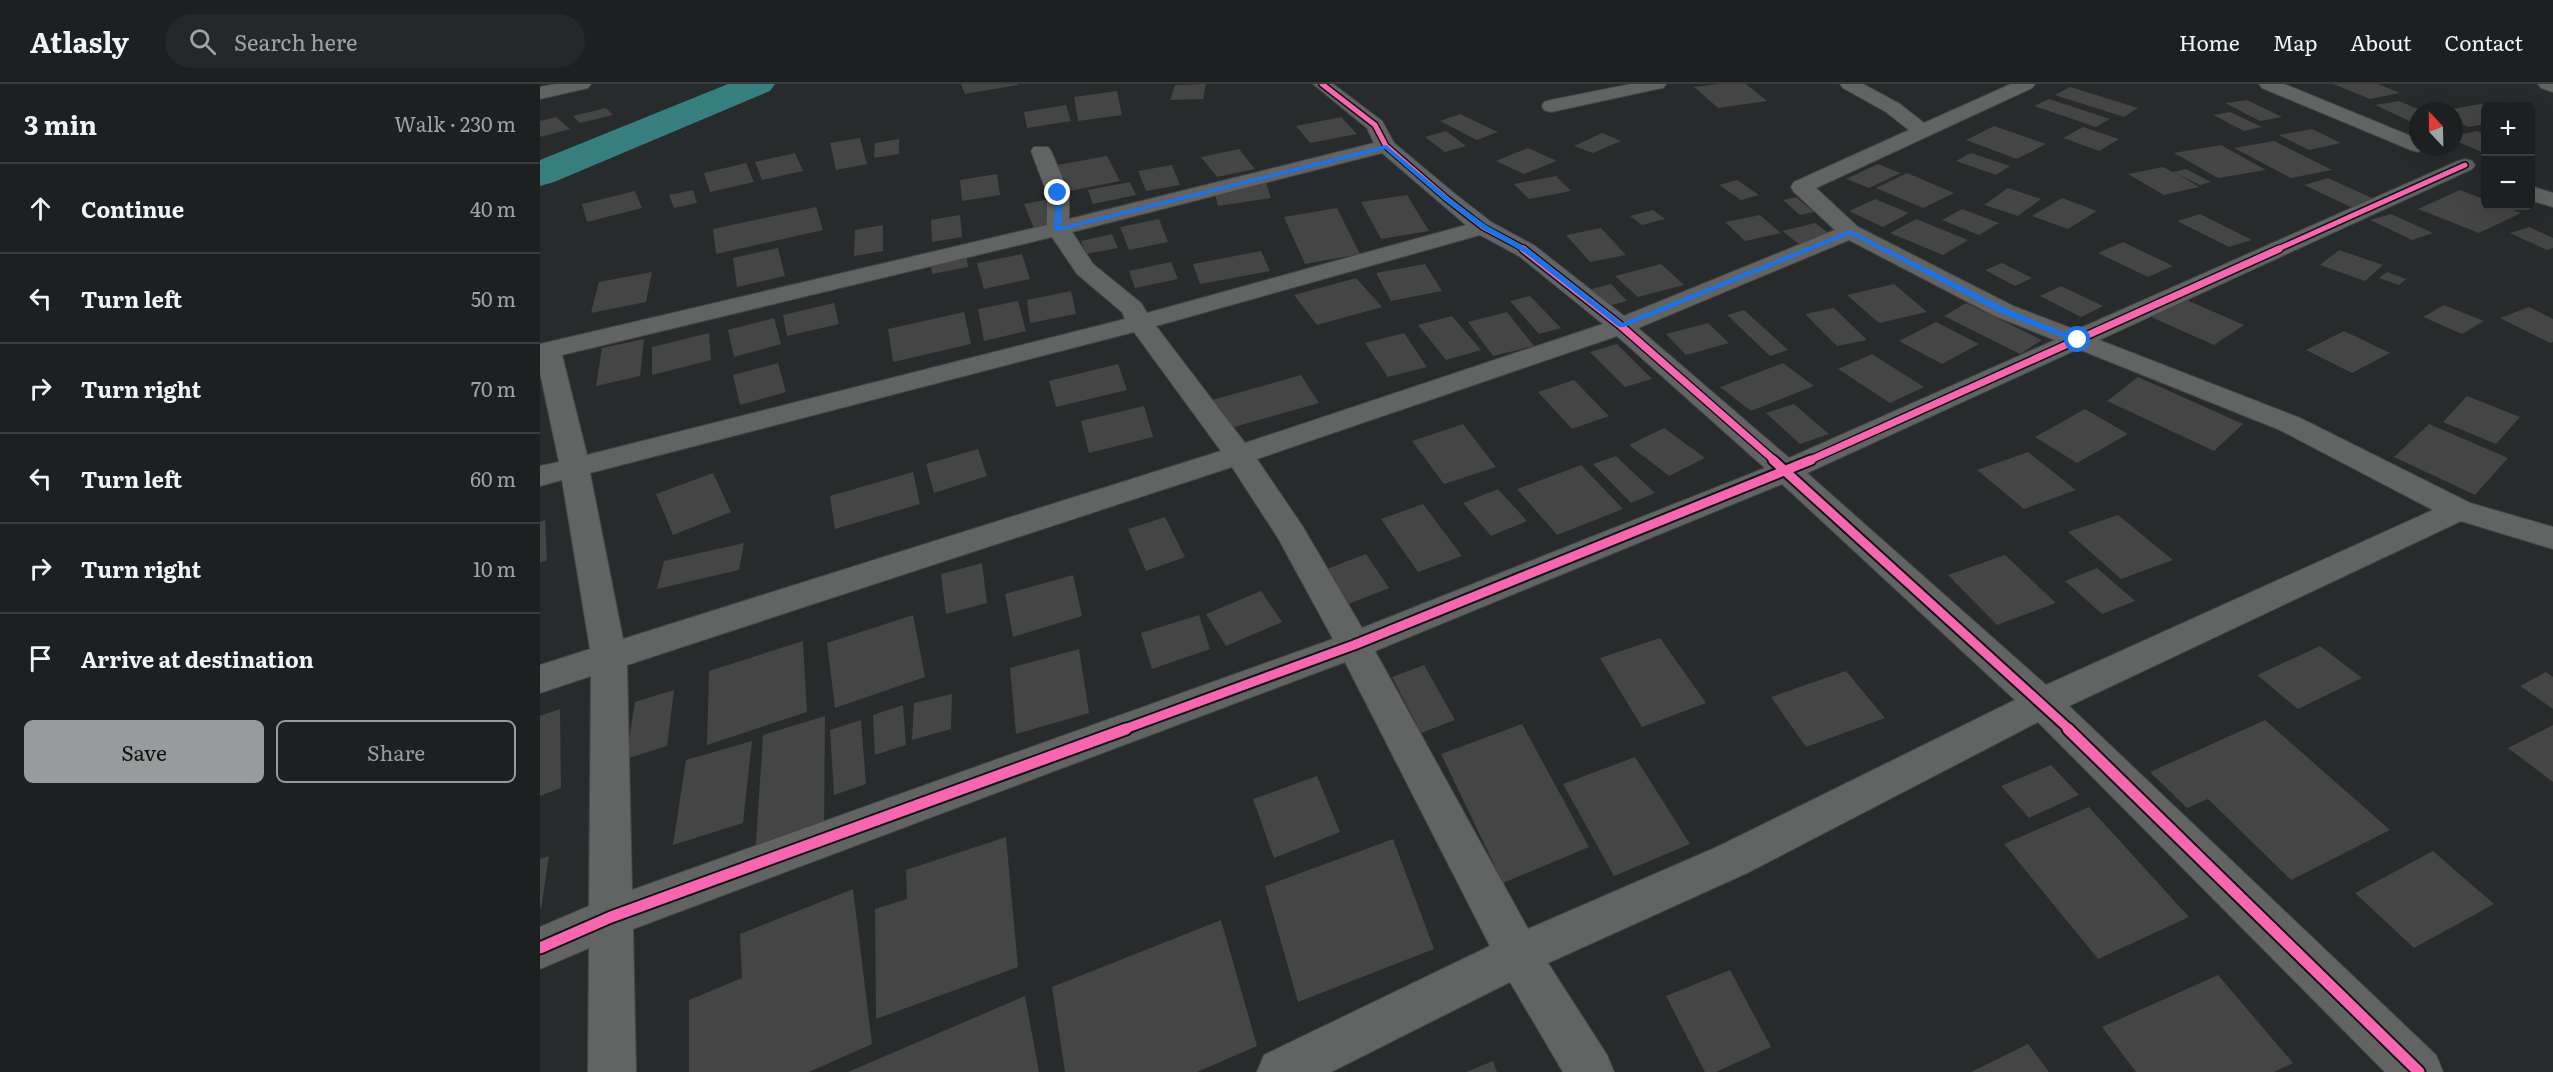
<!DOCTYPE html>
<html lang="en">
<head>
<meta charset="utf-8">
<style>
	:root { --surface:#1d2020; --page:#252829; --text:#f1f3f6; --muted:#a0a3a5; --line:#3b3e3e; --accent:#979b9b }
	body { margin:0; font-family:Literata,serif; background:var(--page); color:var(--text) }
	.controls { position:absolute; right:18px; top:18px; display:grid; overflow:hidden; border-radius:9px; box-shadow:0 6px 24px #0002 }
	.controls button { width:54px; height:54px; display:grid; place-items:center; padding:0; border:0; border-bottom:2px solid var(--line); background:var(--surface); color:var(--text); font:30px sans-serif }
	.compass { position:absolute; left:1869px; top:18px; width:54px; height:54px; border-radius:50%; background:var(--surface); box-shadow:0 6px 24px #0002; rotate:338deg }
	.stop { position:absolute; width:18px; height:18px; margin:-14px; border:4px solid #1a73e8; border-radius:50%; background:#fff }
	.stop.end { background:#1a73e8; border-color:#fff; box-shadow:0 2px 6px #0008 }
	.list { margin:0; padding:0; list-style:none }
	h2 { display:flex; justify-content:space-between; align-items:center; height:78px; margin:0; padding:0 24px; font-size:26px }
	h2 small { font-size:20px; font-weight:400; color:var(--muted) }
	.list li { display:grid; grid-template-columns:39px 1fr auto; gap:18px; align-items:center; box-sizing:border-box; height:90px; padding:0 24px; border-top:2px solid var(--line) }
	.list b { display:block; font-size:22px; white-space:nowrap }
	.list em { font-size:20px; font-style:normal; color:var(--muted) }
	.actions { display:flex; gap:12px; padding:18px 24px }
	.actions a { flex:1; padding:14px 0; border:2px solid var(--accent); border-radius:9px; text-align:center; font-size:21px; color:var(--accent) }
	.actions .main { background:var(--accent); color:#111 }
	.icon { flex:none; width:33px; height:33px; fill:none; stroke:currentColor; stroke-width:2; stroke-linecap:round; stroke-linejoin:round }
	.map { position:relative; flex:none; width:2013px; height:988px; overflow:hidden }
	header { display:flex; align-items:center; gap:36px; box-sizing:border-box; height:84px; padding:0 30px; background:var(--surface); border-bottom:2px solid var(--line) }
	header strong { font-size:28px }
	nav { display:flex; gap:33px; margin-inline-start:auto; font-size:21px }
	.search { width:420px; height:54px; background:var(--page); display:flex; align-items:center; gap:15px; box-sizing:border-box; padding:0 21px; border-radius:33px; color:var(--muted); font-size:22px }
	main { display:flex }
	aside { flex:1; background:var(--surface) }
	.map>svg:first-child { display:block }
	.lines { fill:none; stroke-linecap:round; stroke-linejoin:round }
	.canal { fill:#377f7e; fill-rule:evenodd }
	.building { fill:#444544 }
	.minor-casing { stroke:#444747; stroke-width:2 }
	.minor { fill:#626464; fill-rule:evenodd }
	.cycleway-far3-casing { stroke:#111414; stroke-width:8 }
	.cycleway-far2-casing { stroke:#111414; stroke-width:10 }
	.cycleway-far1-casing { stroke:#111414; stroke-width:13 }
	.cycleway-casing { stroke:#111414; stroke-width:15 }
	.cycleway-far3 { stroke:#f766af; stroke-width:5 }
	.cycleway-far2 { stroke:#f766af; stroke-width:7 }
	.cycleway-far1 { stroke:#f766af; stroke-width:9 }
	.cycleway { stroke:#f766af; stroke-width:11 }
	.route { fill:#1a73e8 }
</style>
</head>
<body>
<header>
<strong>Atlasly</strong>
<div class="search"><svg class="icon" aria-label="search" viewBox="0 0 24 24"><circle cx="10" cy="10" r="6"/><path d="M15 15l6 6"/></svg>Search here</div>
<nav><a>Home</a><a>Map</a><a>About</a><a>Contact</a></nav>
</header>
<main>
<aside>
<h2>3 min<small>Walk · 230 m</small></h2>
<ul class="list">
<li><svg class="icon" aria-label="ahead" viewBox="0 0 24 24"><path d="M12 20V5M6 11l6-6 6 6"/></svg><div><b>Continue</b></div><em>40 m</em></li>
<li><svg class="icon" aria-label="left" viewBox="0 0 24 24"><path d="M17 20v-9H6M10 6l-5 5 5 5"/></svg><div><b>Turn left</b></div><em>50 m</em></li>
<li><svg class="icon" aria-label="right" viewBox="0 0 24 24"><path d="M7 20v-9h11M14 6l5 5-5 5"/></svg><div><b>Turn right</b></div><em>70 m</em></li>
<li><svg class="icon" aria-label="left" viewBox="0 0 24 24"><path d="M17 20v-9H6M10 6l-5 5 5 5"/></svg><div><b>Turn left</b></div><em>60 m</em></li>
<li><svg class="icon" aria-label="right" viewBox="0 0 24 24"><path d="M7 20v-9h11M14 6l5 5-5 5"/></svg><div><b>Turn right</b></div><em>10 m</em></li>
<li><svg class="icon" aria-label="arrive" viewBox="0 0 24 24"><path d="M6 21V4h12l-3 4 3 4H6"/></svg><div><b>Arrive at destination</b></div></li>
</ul>
<div class="actions"><a class="main">Save</a><a>Share</a></div>
</aside>
<div class="map">
<svg width="2013" height="988" viewBox="0 0 2013 988">
	<rect width="100%" height="100%" fill="#272b2b"/>
	<g class="lines">
		<path class="canal" d="M188,0h47l-5,7 -216,91 -14,4v-26z"/>
	</g>
	<path class="building" d="M421,0h57v1l-53,9z
		M666,0l-3,15 -33,1 5,-15z
		M1178,0h28l21,17 -49,7 -24,-21z
		M1793,0h45l22,9 -30,6z
		M1530,3l68,21 -14,9 -69,-22z
		M577,7l5,24 -44,6 -4,-24z
		M1509,15l61,20 -14,8 -62,-21z
		M1707,16l35,17 -22,4 -35,-18z
		M1859,17l24,10h-5v14l-43,-20z
		M1941,20l5,2v18l-18,3 -14,-7v-9h-14z
		M526,21l5,16 -44,7 -3,-16z
		M66,24l7,7 -33,8 -7,-7z
		M1690,28l32,15 -18,4 -31,-16z
		M920,30l38,18 -21,8 -37,-19z
		M16,33l14,12 -30,8v-16z
		M801,33l16,17 -47,9 -14,-17z
		M1454,42l52,18 -29,15 -51,-19z
		M1543,43l36,12 -20,12 -36,-13z
		M1772,45l29,14 -32,7 -30,-15z
		M906,47l20,15 -21,6 -20,-15z
		M1937,47l9,3v20l-32,-14v-4z
		M1062,49l19,8 -28,12 -19,-7z
		M320,54l7,26 -31,6 -6,-27z
		M359,55v15l-25,4 1,-15z
		M1734,57l58,29 -41,8 -57,-30z
		M1681,61l45,25 -48,8 -44,-25z
		M988,64l29,13 -33,13 -28,-13z
		M699,65l16,20 -38,8 -16,-20z
		M255,69l8,18 -41,9 -7,-18z
		M1431,69l39,13 -14,9 -40,-14z
		M567,72l13,25 -50,10 -13,-26z
		M206,79l8,19 -44,10 -6,-19z
		M1338,80l23,9 -32,15 -23,-9z
		M632,81l8,20 -34,6 -8,-20z
		M1623,83l10,5 13,-3 25,13 -11,3 -22,-11 21,13 -35,8 -36,-21z
		M1367,89l47,20 -31,15 -47,-20z
		M457,90l3,21 -38,6 -2,-21z
		M1016,92l15,15 -42,8 -15,-15z
		M1788,94l46,21 -23,8 -47,-22z
		M1197,96l22,15 -18,5 -22,-15z
		M590,98l6,13 -43,9 -5,-14z
		M726,99l5,15 -53,8 -4,-15z
		M1468,104l33,11 -23,17 -34,-11z
		M153,106l4,13 -23,5 -5,-13z
		M1920,106l26,10v6h15l20,7 -42,20 -61,-24z
		M95,107l7,17 -55,14 -5,-18z
		M867,111l22,36 -48,8 -20,-37z
		M1256,113l18,15 -14,3 -17,-15z
		M1522,114l35,13 -29,18 -36,-13z
		M509,115l11,23 -26,6 -10,-24z
		M1335,115l34,14 -26,14 -34,-16z
		M276,123l7,23 -107,24 -3,-25z
		M797,124l23,46 -55,10 -21,-47z
		M1422,125l37,14 -20,12 -37,-15z
		M1113,126l12,9 -23,6 -12,-9z
		M1660,130l52,26 -23,7 -52,-26z
		M1851,130l42,19 -21,7 -42,-20z
		M420,131l2,22 -30,5 -1,-22z
		M1220,131l21,18 -36,8 -20,-19z
		M619,135l9,23 -39,8 -9,-23z
		M1376,135l52,21 -25,15 -53,-22z
		M1275,139l17,13 -33,8 -17,-13z
		M343,141v26l-29,5 1,-26z
		M1989,143l24,11v10l-6,2 -37,-17z
		M1061,144l25,27 -36,7 -24,-27z
		M572,150l6,14 -32,6 -5,-13z
		M1583,158l50,24 -25,11 -50,-24z
		M238,164l7,28 -48,11 -4,-29z
		M1799,166l44,15 -18,16 -45,-16z
		M721,167l9,20 -70,13 -7,-20z
		M426,169l2,14 -36,7 -2,-14z
		M482,170l8,25 -46,10 -7,-26z
		M631,178l7,17 -43,9 -6,-17z
		M1462,179l30,15 -17,8 -30,-16z
		M885,180l17,27 -51,10 -15,-28z
		M1121,180l23,21 -46,12 -23,-21z
		M112,188l-6,30 -55,11 8,-31z
		M1847,188l19,7 -7,6 -20,-7z
		M816,194l26,29 -65,18 -23,-30z
		M1071,200l16,17 -23,6 -16,-17z
		M1354,200l33,28 -48,11 -32,-28z
		M1521,202l42,20 -22,11 -41,-21z
		M531,207l5,23 -46,9 -3,-23z
		M990,212l31,32 -22,6 -29,-33z
		M1642,214l62,27 -30,20 -63,-28z
		M478,217l8,30 -42,10 -6,-32z
		M294,219l5,21 -52,12 -4,-21z
		M1426,219l76,37 -22,14 -76,-38z
		M1904,221l40,16 -22,13 -39,-17z
		M1989,223l24,12v23l-3,1 -50,-25z
		M1294,224l33,32 -30,6 -32,-32z
		M1204,226l44,40 -18,6 -43,-41z
		M424,228l7,32 -78,18 -5,-33z
		M967,228l27,34 -41,10 -25,-34z
		M912,232l29,34 -35,10 -28,-35z
		M234,234l7,26 -47,13 -6,-27z
		M1396,238l43,22 -37,20 -43,-23z
		M1168,239l21,20 -43,12 -20,-21z
		M1804,247l46,22 -38,20 -46,-23z
		M169,249l2,27 -59,15v-28z
		M864,249l23,34 -39,10 -23,-34z
		M104,255l-4,37 -44,10 6,-38z
		M1077,260l35,35 -27,8 -35,-35z
		M1332,270l52,33 -34,16 -52,-34z
		M238,279l8,29 -46,13 -7,-30z
		M1243,279l31,23 -63,25 -31,-24z
		M578,280l9,26 -71,17 -7,-26z
		M761,291l18,28 -92,26 -15,-29z
		M1598,293l105,47 -29,27 -107,-50z
		M1034,296l35,36 -37,13 -34,-37z
		M1927,312l53,21 -24,27 -53,-22z
		M1254,320l35,30 -29,10 -34,-31z
		M604,322l9,31 -64,16 -8,-32z
		M1545,325l43,25 -51,29 -42,-26z
		M923,340l33,43 -52,17 -32,-43z
		M1889,340l79,34 -33,37 -81,-38z
		M1124,344l41,30 -36,18 -40,-31z
		M438,365l9,27 -53,17 -8,-29z
		M1488,368l48,38 -52,19 -47,-39z
		M1076,372l39,37 -24,10 -38,-39z
		M1041,381l42,44 -66,26 -40,-46z
		M373,388l7,32 -85,25 -5,-33z
		M173,389l18,39 -58,23 -17,-41z
		M958,405l29,32 -36,15 -28,-33z
		M883,420l39,52 -44,16 -37,-53z
		M1578,431l55,45 -52,19 -53,-47z
		M625,433l20,40 -39,14 -18,-42z
		M5,436l2,40 -7,3v-41z
		M204,459l-5,27 -82,19 7,-28z
		M826,470l23,34 -43,17 -22,-35z
		M1465,471l51,48 -59,22 -49,-50z
		M442,479l5,40 -41,11 -5,-40z
		M1557,484l38,33 -33,13 -37,-33z
		M533,491l9,41 -69,21 -8,-43z
		M721,507l21,31 -56,24 -20,-32z
		M373,531l12,62 -90,31 -8,-65z
		M659,531l11,34 -58,20 -11,-36z
		M1120,554l46,65 -64,24 -42,-69z
		M263,557l4,71 -100,33 2,-74z
		M1780,562l42,32 -64,31 -41,-34z
		M539,565l10,64 -73,21 -6,-66z
		M884,581l31,55 -34,13 -29,-56z
		M1306,587l39,47 -79,29 -35,-50z
		M2006,588l7,5v32l-33,-23z
		M134,606l-7,56 -41,13 9,-57z
		M412,610l-1,35 -39,11 2,-37z
		M363,621l3,40 -31,10 -2,-40z
		M20,625l1,79 -21,8v-80z
		M285,632l-1,117 -69,24 8,-122z
		M321,636l5,64 -32,11 -4,-65z
		M1725,636l125,110 -99,50 -83,-81 -21,9 -37,-36z
		M982,640l67,123 -86,36 -62,-129z
		M2013,641v57l-45,-34z
		M212,657l-9,82 -70,22 13,-85z
		M1095,673l55,87 -76,32 -51,-92z
		M1511,681l28,30 -50,23 -28,-32z
		M777,692l23,56 -66,26 -21,-59z
		M1549,723l100,110 -91,42 -94,-115z
		M466,753l12,130 -142,52 -1,-110 32,-10 -1,-29z
		M853,755l41,110 -136,53 -33,-116z
		M1893,767l61,53 -80,44 -59,-55z
		M9,772l-8,53 -1,-1v-49z
		M313,805l19,155 -63,28h-120v-72l53,-22 -2,-44z
		M681,836l36,126 -60,26h-132l-13,-85z
		M1190,886l41,77 -55,25h-11l-39,-76z
		M1678,891l75,88 -19,9h-138l-34,-45z
		M485,912l14,76h-191z
		M1488,960l21,28h-78z
		M953,977l4,11h-31z"/>
	<g class="lines">
		<g class="minor-casing">
			<path id="minor" d="M16,0h35l-3,4 -48,11v-12z
				M773,0h20l49,37 12,22 61,51 36,28 44,24 89,70 211,-86 -41,-38 -3,-5 3,-5 115,-52 -23,-18 -43,-24 -3,-4h23l37,20 24,19 87,-39h24l-3,4 -216,100 42,39 155,79 63,24 382,-169 7,-2 7,2 3,4 -3,4 -373,171 201,78 170,85 83,24v22l-92,-28 -392,185 367,349 7,17h-58l-347,-350 -291,151 -199,90 59,92 7,17h-51l-53,-90 -179,90h-74l7,-17 226,-109 -145,-284 -712,267 3,143h-48l1,-124 -49,21v-42l49,-21 2,-230 -51,17v-28l50,-16 -28,-169 -22,6v-20l19,-4 -19,-89v-29l507,-119v-32l-16,-42 3,-4h14l3,4 18,42v26l305,-76 -7,-15zM842,69l84,72 -319,88 -6,-10 -48,-39 -21,-32zM940,151l39,21 84,68 -358,119 -89,-117zM512,153l25,37 45,38 3,7 -538,136 -25,-100zM1309,156l146,76 60,24 -266,118 -151,-130zM594,248l87,119 -598,188 -33,-166zM1077,252l148,132 -403,160 -59,-101 -46,-68zM1538,265l202,81 153,80 -387,175 -239,-212zM692,383l46,71 55,101 -701,251 -5,-225zM1242,400l233,216 -298,147 -189,82 -153,-278z
				M1091,0h35l-3,4 -6,1 -106,23 -7,-2 -2,-4 2,-4 7,-2z
				M1719,0h25l134,55v8h9l-9,5 -7,-2 -149,-62z
				M1998,0h15v8l-12,-4z
				M1990,102l23,7v14l-23,-7z"/>
		</g>
		<use href="#minor" class="minor"/>
		<g class="cycleway-far3-casing">
			<path id="cycleway-far3" d="M782,0l53,41 11,21 61,53 36,28 43,23
				M1736,166l189,-85"/>
		</g>
		<g class="cycleway-far2-casing">
			<path id="cycleway-far2" d="M983,165l98,77 154,135
				M1268,377l471,-212"/>
		</g>
		<g class="cycleway-far1-casing">
			<path id="cycleway-far1" d="M1233,376l297,270
				M582,646l232,-85 457,-185"/>
		</g>
		<g class="cycleway-casing">
			<path id="cycleway" d="M1528,645l351,343
				M0,864l71,-31 515,-188"/>
		</g>
		<use href="#cycleway-far3" class="cycleway-far3"/>
		<use href="#cycleway-far2" class="cycleway-far2"/>
		<use href="#cycleway-far1" class="cycleway-far1"/>
		<use href="#cycleway" class="cycleway"/>
	</g>
	<path class="route" d="M846,61l63,53 37,27 44,25 92,73 228,-93 157,79 75,31 -7,2 -74,-29 -151,-79 -226,93h-5l-94,-74 -44,-25 -36,-27 -60,-52 -327,82 -4,-1 2,-39 6,2 -1,34z"/>
</svg>
<div class="controls">
<button>+</button>
<button>−</button>
</div>
<svg class="compass" viewBox="-18 -18 36 36"><path d="M0-13l5 13h-10z" fill="#e53935"/><path d="M0 13l5-13h-10z" fill="#a0a3a5"/></svg>
<div class="stop" style="left:1538px;top:256px"></div>
<div class="stop end" style="left:518px;top:109px"></div>
</div>
</main>
</body>
</html>
